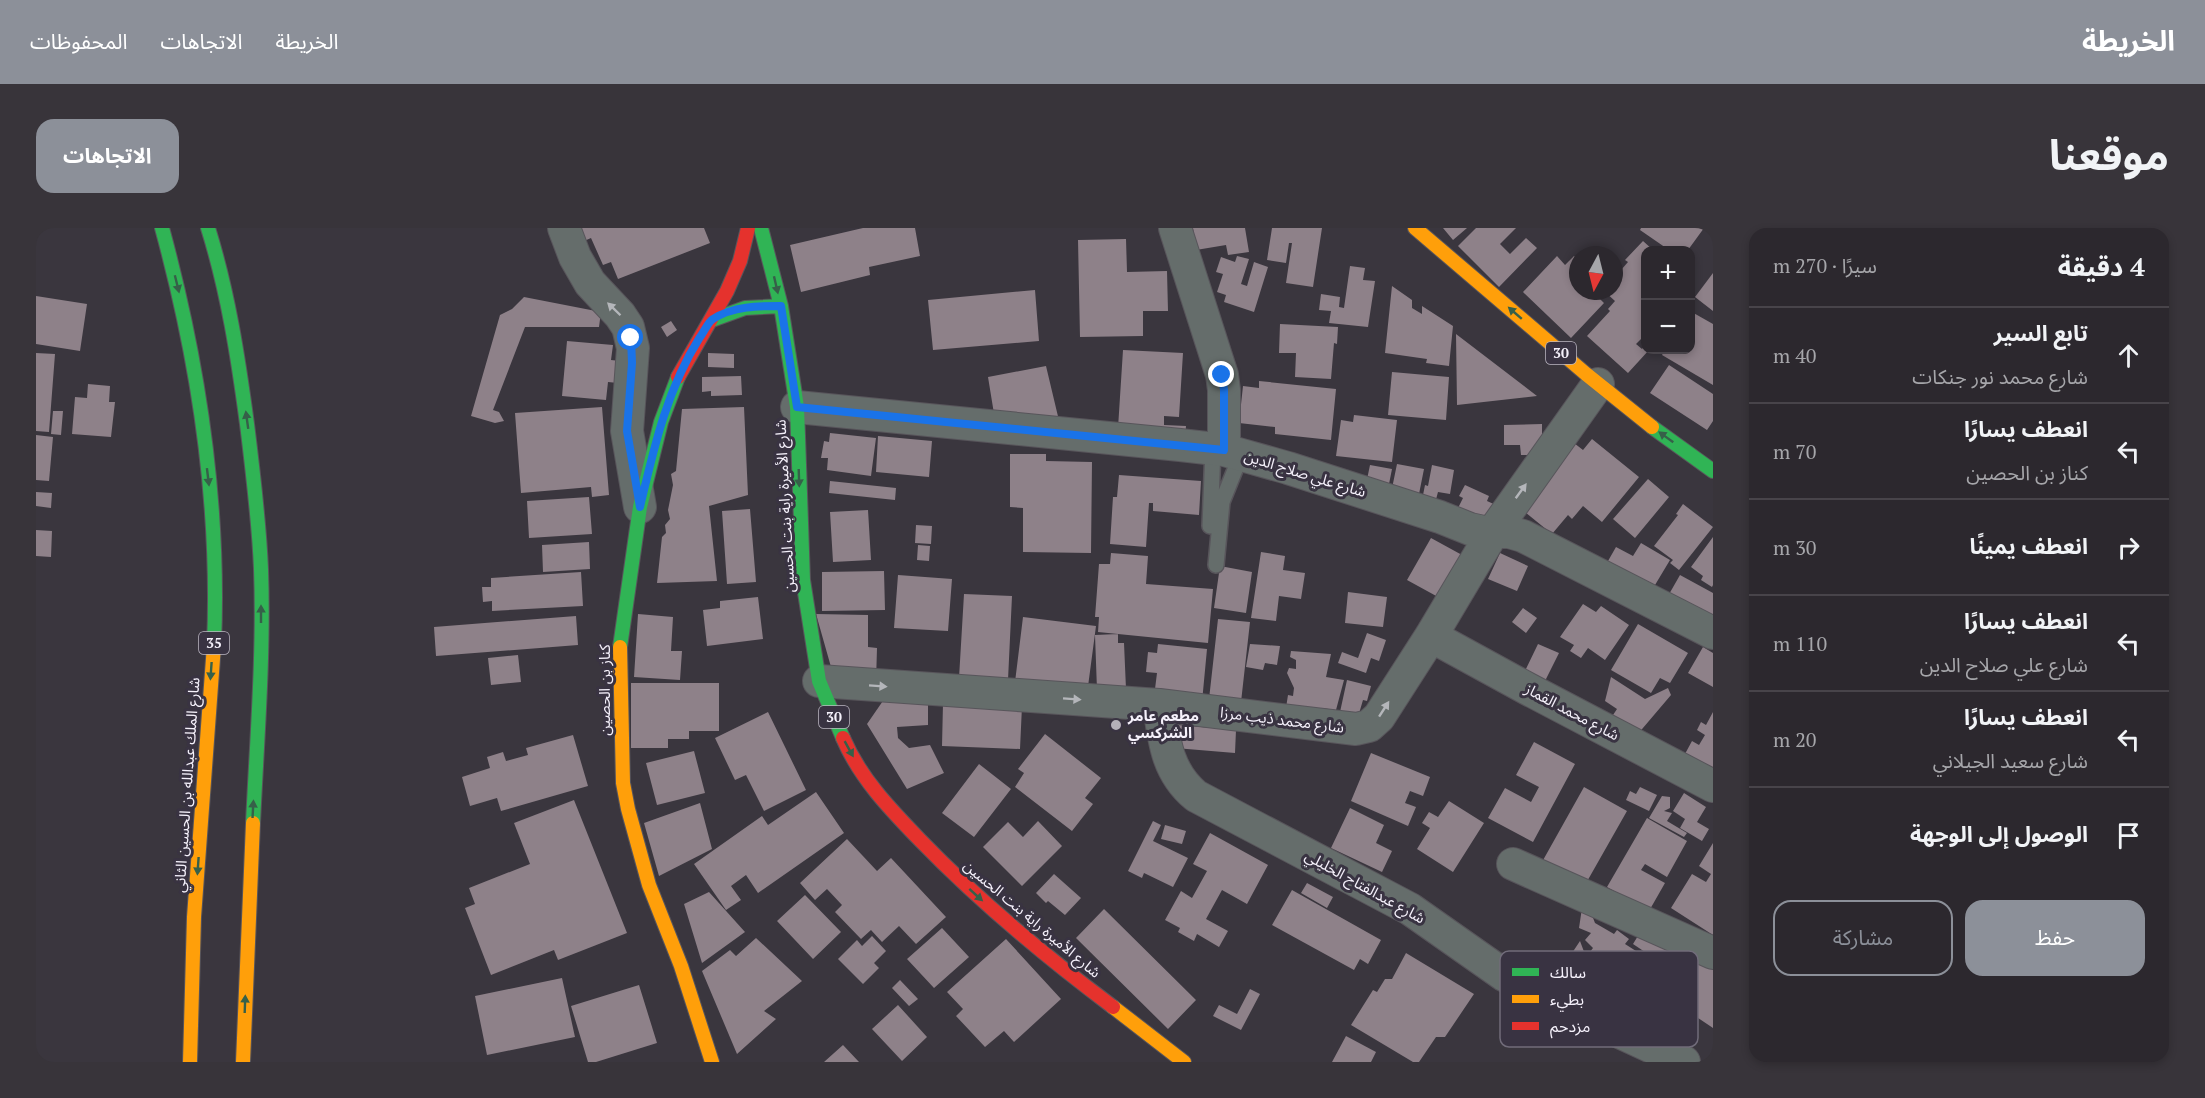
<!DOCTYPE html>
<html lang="ar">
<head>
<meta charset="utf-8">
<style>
	:root { --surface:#2c282e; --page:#38343a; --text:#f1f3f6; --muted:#a6a6aa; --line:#48444a; --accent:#8c9099 }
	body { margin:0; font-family:"PT Serif","Noto Sans Arabic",serif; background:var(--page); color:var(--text); direction:rtl }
	.controls { position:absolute; right:18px; top:18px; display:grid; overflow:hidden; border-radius:12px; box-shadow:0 3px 9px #0003 }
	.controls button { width:54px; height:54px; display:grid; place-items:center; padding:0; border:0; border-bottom:2px solid var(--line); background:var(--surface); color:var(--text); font:30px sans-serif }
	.compass { position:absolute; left:1533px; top:18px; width:54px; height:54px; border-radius:50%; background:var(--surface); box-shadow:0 3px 9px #0003; rotate:187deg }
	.stop { position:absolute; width:18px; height:18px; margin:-14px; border:4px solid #1a73e8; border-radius:50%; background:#fff }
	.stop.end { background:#1a73e8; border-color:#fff; box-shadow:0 2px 6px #0008 }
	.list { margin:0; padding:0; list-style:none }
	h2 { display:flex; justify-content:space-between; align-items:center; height:78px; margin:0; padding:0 24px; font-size:26px }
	h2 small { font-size:20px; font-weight:400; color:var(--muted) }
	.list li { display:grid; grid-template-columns:39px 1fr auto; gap:18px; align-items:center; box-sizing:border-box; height:96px; padding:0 24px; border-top:2px solid var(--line) }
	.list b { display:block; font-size:22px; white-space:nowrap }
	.list p { margin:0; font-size:20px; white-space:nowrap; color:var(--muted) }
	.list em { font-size:20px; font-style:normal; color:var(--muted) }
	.actions { display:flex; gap:12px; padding:18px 24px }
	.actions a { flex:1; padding:14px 0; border:2px solid var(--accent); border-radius:18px; text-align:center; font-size:21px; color:var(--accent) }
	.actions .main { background:var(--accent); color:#fff }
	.icon { flex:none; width:33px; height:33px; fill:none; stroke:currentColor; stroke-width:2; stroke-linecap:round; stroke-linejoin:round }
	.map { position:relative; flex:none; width:1677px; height:834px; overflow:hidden; direction:ltr; border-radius:18px }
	header { display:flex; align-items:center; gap:36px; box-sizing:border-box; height:84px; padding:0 30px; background:var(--accent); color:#fff }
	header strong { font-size:28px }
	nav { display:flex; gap:33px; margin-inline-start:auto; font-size:21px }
	.intro { display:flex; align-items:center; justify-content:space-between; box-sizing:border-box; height:144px; padding:0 36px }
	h1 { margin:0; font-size:42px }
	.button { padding:15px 27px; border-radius:18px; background:var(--accent); color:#fff; font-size:21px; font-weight:700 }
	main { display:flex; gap:36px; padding:0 36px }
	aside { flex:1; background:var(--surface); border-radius:18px; box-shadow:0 3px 9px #0003 }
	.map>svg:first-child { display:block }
	.building { fill:#8e8189 }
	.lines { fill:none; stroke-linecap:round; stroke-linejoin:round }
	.lane-casing { stroke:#58555b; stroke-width:18 }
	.street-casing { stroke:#58555b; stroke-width:34 }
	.fast-casing { stroke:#58555b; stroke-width:16 }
	.slow-casing { stroke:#58555b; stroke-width:16 }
	.jam-casing { stroke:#58555b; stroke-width:16 }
	.lane { stroke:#656d6b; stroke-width:15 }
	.street { stroke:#656d6b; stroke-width:32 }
	.fast { stroke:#30b455; stroke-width:14 }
	.slow { stroke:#ff9f0a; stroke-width:14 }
	.jam { stroke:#e5322d; stroke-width:14 }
	.oneway { fill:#366049 }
	.oneway2 { fill:#b4b6ba }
	.route { stroke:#1a73e8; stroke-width:8 }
	.poi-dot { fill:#b4b0b9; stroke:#393342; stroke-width:2 }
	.labels { text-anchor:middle; stroke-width:6; stroke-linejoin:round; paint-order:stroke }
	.shield { fill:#393342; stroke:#bdb8c4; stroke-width:1.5 }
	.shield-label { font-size:14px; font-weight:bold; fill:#f5f1fb }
	.street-label { font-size:15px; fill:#f5f1fb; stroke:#393342 }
	.poi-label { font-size:15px; font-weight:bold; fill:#f5f1fb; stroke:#393342; text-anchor:start }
	.key { fill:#393342; stroke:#716c7a; stroke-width:1.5 }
	.key-label { font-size:16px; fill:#f5f1fb }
</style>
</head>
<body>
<header>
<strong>الخريطة</strong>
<nav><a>الخريطة</a><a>الاتجاهات</a><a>المحفوظات</a></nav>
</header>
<div class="intro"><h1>موقعنا</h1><a class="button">الاتجاهات</a></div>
<main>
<aside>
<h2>4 دقيقة<small>سيرًا · 270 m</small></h2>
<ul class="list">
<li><svg class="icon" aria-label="ahead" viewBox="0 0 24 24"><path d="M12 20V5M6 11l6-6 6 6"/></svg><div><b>تابع السير</b><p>شارع محمد نور جنكات</p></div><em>40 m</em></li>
<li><svg class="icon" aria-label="left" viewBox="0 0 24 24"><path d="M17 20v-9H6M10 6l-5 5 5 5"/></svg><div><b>انعطف يسارًا</b><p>كناز بن الحصين</p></div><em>70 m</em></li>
<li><svg class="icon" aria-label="right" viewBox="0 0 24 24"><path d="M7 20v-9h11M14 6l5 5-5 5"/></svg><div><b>انعطف يمينًا</b></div><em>30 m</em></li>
<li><svg class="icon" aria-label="left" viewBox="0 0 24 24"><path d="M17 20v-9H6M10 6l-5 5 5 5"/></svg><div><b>انعطف يسارًا</b><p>شارع علي صلاح الدين</p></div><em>110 m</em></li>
<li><svg class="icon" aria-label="left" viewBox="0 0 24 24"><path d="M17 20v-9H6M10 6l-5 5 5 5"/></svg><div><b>انعطف يسارًا</b><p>شارع سعيد الجيلاني</p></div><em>20 m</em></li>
<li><svg class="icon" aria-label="arrive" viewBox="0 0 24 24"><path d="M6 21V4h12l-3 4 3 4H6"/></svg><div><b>الوصول إلى الوجهة</b></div></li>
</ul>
<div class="actions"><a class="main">حفظ</a><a>مشاركة</a></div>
</aside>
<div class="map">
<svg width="1677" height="834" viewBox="0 0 1677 834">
	<rect width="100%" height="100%" fill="#3a363e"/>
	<path class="building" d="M543,0h125l6,15 -92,36 -7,-17 -8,3 -12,-27 -7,3z
		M827,0h52l5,28 -51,11 1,8 -69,17 -11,-47z
		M1157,0h52l4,24 -21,3 -2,-10 -30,5z
		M1236,0h50l-9,59 -27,-4 6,-40h-3l-3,20 -19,-3z
		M1407,0h24l-14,12z
		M1440,0h40l-16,16 10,10 16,-16 11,10 -38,39 -41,-41z
		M1605,0h63l-16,22h-19l-29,-20z
		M1090,11l1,33 40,-1 1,40h-25v25l-63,1 -2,-97z
		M1607,13l10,9h-7v84l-10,10 6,5 4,-5v6h3l-21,23 -41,-37 23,-25 -2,-2 7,-8 -11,-10h10v-13l14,-16 -3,-2z
		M1201,28l12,3 -8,25 6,2 7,-24 14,5 -14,45 -30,-10 2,-7 -9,-3 6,-18 -7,-2 5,-15 14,5z
		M1521,28l8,9 9,-9 4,4v31h18l-2,2 10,10 -33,35 -48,-46z
		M1314,38l15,2 -2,12 12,1 -7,46 -39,-4 2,-12 -12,-1 2,-16 19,3 -1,10 5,1z
		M1677,45v38l-18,-14z
		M1356,58l20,14v8l10,6v-8l31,20 -4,40 -23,-3 1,-4 -42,-6z
		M999,62l4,51 -106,9 -5,-50z
		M0,68l51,8 -7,47 -44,-7z
		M488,69l77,15 -2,15h-74l-32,83 6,2 5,9 -9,2 -24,-7 29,-101 12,-6z
		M1654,83l23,13v61l-51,-30 3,-5h25z
		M635,93l6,9 -10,7 -6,-10z
		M1244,96l58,3 -1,17 -3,-1 -3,36 -36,-2 1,-24h-17z
		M1420,106l81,62 -80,9z
		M531,113l46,4 -2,15 9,1 -2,22 -10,-1 -2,18 -44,-4z
		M1087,122l60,3 -4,64 -15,-1v9l22,1 -1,12 -67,-10z
		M0,125l19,1 -6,78 -13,-1z
		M672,125l26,1v14l-26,-1z
		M1633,137l44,29v27l-6,9 -57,-37z
		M1010,138l15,63 -65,-3 -8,-49z
		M1356,144l57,5 -3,43 -58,-5z
		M705,148l1,19 -31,1v-5l-9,1v-15z
		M1223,153l77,8 -5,51 -56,-6v-7l-36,-4 4,-37 16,2z
		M52,156l22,2 -1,16h6l-4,35 -39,-3 3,-37 12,1z
		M566,179l7,88 -17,2 -1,-10 -70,6 -6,-80z
		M708,179l4,88 -39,11 8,75 -60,2 5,-46 4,-4 -1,-8 5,-6 -2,-9 5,-25 -2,-11 5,-3 6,-62z
		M17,183h10l-2,24 -10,-1z
		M1318,187l43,5 -5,42 -56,-6 5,-36 12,2z
		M1506,196v31h-21l-1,-10h-16v-20z
		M794,205l46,5 -5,38 -44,-6 1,-12h-7l3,-17 5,1z
		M0,207l17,2 -4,44 -13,-1z
		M842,208l54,5 -3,36 -53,-5z
		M1556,211l47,38 -37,45 -19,-16 -11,13 -4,-4 -16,19 -32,-26 54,-65 9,7z
		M974,226h36v7l46,1 -1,91 -68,-1v-44l-13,-1z
		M1361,236l27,5 -7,35 -27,-6z
		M1334,237l22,4 -5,25 -22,-5z
		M1396,237l22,5 -4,24 -12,-2 -4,15 -13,-2 4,-20 3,1z
		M1083,247l82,6 -2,34 -46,-4v-8h-4l-3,44 -36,-3 3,-47h4z
		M1612,251l21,18 -34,41 -22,-19z
		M794,253l66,7 -1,12 -66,-7z
		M1429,257l24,11 -2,5 11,5 -8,16 -34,-10 7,-14 -4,-2z
		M0,264l16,1 -1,15 -15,-2z
		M553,269l3,37 -63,4 -2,-37z
		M1647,276l30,23 -34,43 -9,-7 3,-3 -19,-14 24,-31 -2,-1z
		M714,281l6,73 -29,2 -5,-73z
		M832,282l3,50 -38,2 -3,-50z
		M880,297l16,1 -1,18 -16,-1z
		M0,302l16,1 -1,26 -15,-1z
		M1677,309v48l-1,2 -11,-7 2,-4 -12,-9z
		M1395,310l42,23 -24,42 -42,-23z
		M553,314l1,27 -47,3 -1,-27z
		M1605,315l29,17 -21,35 -45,-27 12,-21 17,9z
		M882,317l12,1 -1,15 -12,-1z
		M1225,324l24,4 -2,14 22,3 -4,26 -22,-3 -3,25 -25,-3z
		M1075,325l37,3 -2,28 67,5 -5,54 -110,-11 1,-15h-4l4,-53h11z
		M1464,325l28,13 -11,25 -29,-12z
		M1184,338l32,6 -6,41 -32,-5z
		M848,343l1,39 -63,1v-39z
		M545,344l2,34 -91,5v-10l-9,1 -1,-15h9v-9z
		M862,347l54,4 -4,52 -54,-3z
		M1644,347l33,18v37l-49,-27z
		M1312,364l39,5 -4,30 -38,-4z
		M928,366l48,2 -4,84 -49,-2z
		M722,369l5,42 -56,7 -4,-36 17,-2v-7z
		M1547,376l13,8 5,-6 28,19 -24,35 -17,-12 -7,10 -11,-7 4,-6 -14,-8z
		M1487,380l14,10 -11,15 -14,-11z
		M602,386l35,3 -2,34h11l-2,29 -46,-3z
		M780,386l52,1v32l9,1 -1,34 -45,-15z
		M540,388l2,29 -142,11 -2,-29z
		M987,389l73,9 -9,68 -72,-12z
		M1182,391l32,3 -10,89 -32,-3z
		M1602,396l50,29 -18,30 -10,-5 -9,15 -40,-23z
		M1331,405l19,7 -7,21 -8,-3 -5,15 -28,-10 4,-11 16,6z
		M1082,406v9h6l2,46 -29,1 -2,-55z
		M1122,416l49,5 -5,53 -48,-5 3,-24 -11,-1 2,-20 9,1z
		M1214,416l30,2 -3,19 -12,-2 -2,7 -17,-3z
		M1502,416l21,9 -16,32 -20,-10z
		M1667,419l10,6v34l-25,-14z
		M1255,423l40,3 -5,23 18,3 -8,30 -15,-2 -3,10 -33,-4 3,-19 5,1 1,-8 -7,-15 2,-5 7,1v-9l-6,-3z
		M482,427l3,27 -30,3 -3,-27z
		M1575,449l34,22 23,-11 3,7 -34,40 -30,-21 6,1 4,-6 -12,-8z
		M1311,452l24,6 -4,15 -4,-1 -5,17 -18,-5z
		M595,455h88v48h-30v8h-21v9h-37z
		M851,467l41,5v25l-31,2 1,11 11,10 21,-3 14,28 -37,16 -40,-65z
		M907,475l79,3 -2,43 -78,-3z
		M732,484l38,78 -42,21 -18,-36 -11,5 -20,-42z
		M1677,484v60l-34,-7 13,-24 7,4 6,-10 -8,-5 4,-8 5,3z
		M1141,497l59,5 -1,23 -60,-5z
		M1009,506l56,44 -16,20 8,6 -21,27 -57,-44 9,-14 -6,-4z
		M537,507l15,51 -87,25 -4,-13 -27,8 -8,-29 28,-9 -3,-11 16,-5 3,9 22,-6 -2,-7z
		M1498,514l41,22 -42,78 -45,-24 17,-30 26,14 8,-15 -23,-12z
		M658,523l11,42 -48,12 -11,-42z
		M1335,525l59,24 -7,19 -13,-5 -5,12 11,4 -8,19 -57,-25z
		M943,536l32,25 -37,48 -32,-24z
		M1548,559l43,24 -42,74 -43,-23z
		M1604,559l17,8 -8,16 -23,-11 4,-9 6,3z
		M780,564l28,41 -86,60 -12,-18 -15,11 10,14 -15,10 -32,-46 68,-48 6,9z
		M1648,565l22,14 -9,15 12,7 -7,12 -22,-13 5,-9 -12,-8z
		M1626,568l8,1v11l-6,3 8,2 -5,8 20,12 -3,4 -35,-19z
		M538,572l53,133 -69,27 -4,-10 -63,25 -26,-67 10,-4 -6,-16 61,-24 -16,-41z
		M1413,573l35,22 -31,49 -36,-23 13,-21 -8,-5 7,-11 9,5z
		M664,575l12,46 -53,27 -15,-53z
		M1314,580l34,17 -8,18 16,8 -10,21 -51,-24z
		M1611,590l40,23 -20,36 -22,-13 -4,6 24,13 -16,28 -42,-24z
		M1002,593l24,25 -40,40 -39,-39 25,-25 15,15z
		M1117,593l8,4 -8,16 35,17 -15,29 -29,-14 -2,5 -14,-7z
		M1129,597l21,6 -4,13 -21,-5z
		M1174,605l58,32 -21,39 -25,-14 -16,29 22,12 -9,16 -22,-13 -3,7 -16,-9 2,-4 -15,-8 16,-29 11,7 15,-27 -14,-7z
		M811,611l30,32 14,-13 55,59 -30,27 -17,-18 -17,16 -11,-12 -10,9 -26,-27 7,-7 -15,-16 -12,11 -15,-17z
		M1677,615v92l-42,-27 21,-34 14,8 5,-8 -12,-8z
		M1018,646l27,24 -16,17 -17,-14 -2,2 -10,-10z
		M1271,655l26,14 -6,11 -26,-15z
		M1256,662l89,50 -13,24 -8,-5 -6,11 -82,-45z
		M673,664l36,40 -43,31 -18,-59z
		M769,667l36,37 -28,27 -36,-38z
		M1546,680l8,2 5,13 19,11 3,-4 12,9 -4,5 22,14 -24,33 -55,-32 12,-18 6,16 7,-9 -8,-8 6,-7 -12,-5z
		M1068,681l92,91 -28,29 -92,-91z
		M1608,698l69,31v71l-76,-51 14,-21 -18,-12z
		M906,700l27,29 -35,31 -27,-29z
		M836,708l14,15 -12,12 5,5 -16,16 -25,-25 19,-19 5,6z
		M720,710l46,43 -38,30 12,8 -39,35 -35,-83 28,-21 6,6z
		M970,711l55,60 -47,43 -10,-11 -19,16 -29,-31 7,-7 -16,-17z
		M1370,725l68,41 -29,43h-9l-17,25h-6l-62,-37 22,-35 4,2 8,-13h7z
		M526,750l13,59 -88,18 -12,-59z
		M864,752l18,19 -9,7 -17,-18z
		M603,757l18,58 -61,19h-8l-17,-56z
		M1214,761l10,5 -19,36 -28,-14 6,-11 18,9z
		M862,777l29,32 -25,24 -30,-32z
		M1310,808l30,16 -5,10h-39z
		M807,817l16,17h-35z"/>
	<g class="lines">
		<g class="lane-casing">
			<path id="lane" d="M1174,298l3,-77
				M1180,337l6,-63 19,-47"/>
		</g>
		<g class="street-casing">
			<path id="street" d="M528,0l11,29 15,26 30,32 8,12 5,21 -6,83 13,76
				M1139,0l47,147 2,15v60
				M761,179l383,38 44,5 64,18 152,49 30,12 14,3h25l14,4 190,97
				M1395,408l97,53 185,97
				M783,453l340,24 197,24 13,-3 10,-9 52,-81 62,-104 105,-148
				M1123,477c5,36 8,67 37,91l214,113 94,66 79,40 101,47
				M1477,636l200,89"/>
		</g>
		<g class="fast-casing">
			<path id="fast" d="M126,0c37,136 58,276 52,417
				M172,0c20,64 30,129 39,196 6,48 12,96 14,145 3,84 -4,170 -8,254
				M725,0l20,78 16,101 6,173 16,101 24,57
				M676,92l33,-12 36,-2
				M1616,199l61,44
				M584,419l20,-140 21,-85 17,-45"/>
		</g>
		<g class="slow-casing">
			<path id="slow" d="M1379,0l171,146 66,53
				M584,419l3,136 5,26 21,76 32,81 31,96
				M1077,779l71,55
				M154,834l4,-145 20,-272
				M207,834l10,-239"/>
		</g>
		<g class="jam-casing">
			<path id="jam" d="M642,149l49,-86 13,-30 8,-33
				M807,510c17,40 47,71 77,102 59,61 125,116 193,167"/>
		</g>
		<use href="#lane" class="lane"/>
		<use href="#street" class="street"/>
		<use href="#fast" class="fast"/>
		<use href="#slow" class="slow"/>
		<use href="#jam" class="jam"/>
	</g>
	<defs><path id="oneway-solid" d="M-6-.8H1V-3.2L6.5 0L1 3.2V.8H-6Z" transform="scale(1.5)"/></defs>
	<g class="oneway">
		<use href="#oneway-solid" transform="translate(141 56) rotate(76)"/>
		<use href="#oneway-solid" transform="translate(740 57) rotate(77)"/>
		<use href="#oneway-solid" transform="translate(1479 85) rotate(-139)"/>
		<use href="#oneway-solid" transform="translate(211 192) rotate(-98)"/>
		<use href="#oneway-solid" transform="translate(1630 209) rotate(-144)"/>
		<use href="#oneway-solid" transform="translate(172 249) rotate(83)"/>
		<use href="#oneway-solid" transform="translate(763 250) rotate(88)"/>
		<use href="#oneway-solid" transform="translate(225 386) rotate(-90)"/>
		<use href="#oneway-solid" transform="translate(175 443) rotate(94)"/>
		<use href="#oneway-solid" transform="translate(813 521) rotate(61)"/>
		<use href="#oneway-solid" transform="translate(217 581) rotate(-87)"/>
		<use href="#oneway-solid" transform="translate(162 638) rotate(94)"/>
		<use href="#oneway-solid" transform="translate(940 667) rotate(42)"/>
		<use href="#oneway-solid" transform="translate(209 776) rotate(-88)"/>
	</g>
	<g class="oneway2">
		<use href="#oneway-solid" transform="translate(578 81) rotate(-136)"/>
		<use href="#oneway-solid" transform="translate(1485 263) rotate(-54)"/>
		<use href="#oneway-solid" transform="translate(842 458) rotate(4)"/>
		<use href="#oneway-solid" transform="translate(1036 471) rotate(4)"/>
		<use href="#oneway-solid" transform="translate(1348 481) rotate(-57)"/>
	</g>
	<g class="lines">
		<path class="route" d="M595,110l1,25 -5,68 13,76c14,-60 27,-118 60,-170 4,-5 8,-15 13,-18 20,-13 46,-13 68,-13l16,101 427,43v-60l-2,-15"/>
	</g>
	<circle class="poi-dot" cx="1080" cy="497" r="6"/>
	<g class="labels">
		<g class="shield">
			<rect x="1510" y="114" width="30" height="22" rx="4.5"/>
			<rect x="163" y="404" width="30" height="22" rx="4.5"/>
			<rect x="783" y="478" width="30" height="22" rx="4.5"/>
		</g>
		<g class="shield-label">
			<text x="1525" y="130">30</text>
			<text x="178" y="420">35</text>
			<text x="798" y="494">30</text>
		</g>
		<g class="street-label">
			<text transform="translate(1269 246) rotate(17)" y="5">شارع علي صلاح الدين</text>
			<text transform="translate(749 278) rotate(-93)" y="5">شارع الأميرة راية بنت الحسين</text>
			<text transform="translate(569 462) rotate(-90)" y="5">كناز بن الحصين</text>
			<text transform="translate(1536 484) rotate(28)" y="5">شارع محمد القماز</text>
			<text transform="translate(1246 492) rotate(7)" y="5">شارع محمد ذيب مرزا</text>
			<text transform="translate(151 557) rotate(-86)" y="5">شارع الملك عبدالله بن الحسين الثاني</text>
			<text transform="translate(1329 659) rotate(29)" y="5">شارع عبدالفتاح الخليلي</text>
			<text transform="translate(996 691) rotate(40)" y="5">شارع الأميرة راية بنت الحسين</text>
		</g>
		<g class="poi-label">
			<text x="1092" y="493">مطعم عامر<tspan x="1092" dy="17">الشركسي</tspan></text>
		</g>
	</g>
	<rect x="1464" y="723" width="198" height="96" rx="9" class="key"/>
	<rect x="1476" y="740" width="27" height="8" fill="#30b455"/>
	<rect x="1476" y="767" width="27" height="8" fill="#ff9f0a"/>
	<rect x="1476" y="794" width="27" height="8" fill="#e5322d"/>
	<g class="key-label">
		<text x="1514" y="750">سالك</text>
		<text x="1514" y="777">بطيء</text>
		<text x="1514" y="804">مزدحم</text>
	</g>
</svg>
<div class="controls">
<button>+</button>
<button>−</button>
</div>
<svg class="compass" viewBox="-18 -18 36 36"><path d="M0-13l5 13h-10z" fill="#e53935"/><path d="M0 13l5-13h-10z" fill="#a6a6aa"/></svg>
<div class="stop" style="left:595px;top:110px"></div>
<div class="stop end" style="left:1186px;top:147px"></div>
</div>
</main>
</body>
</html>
